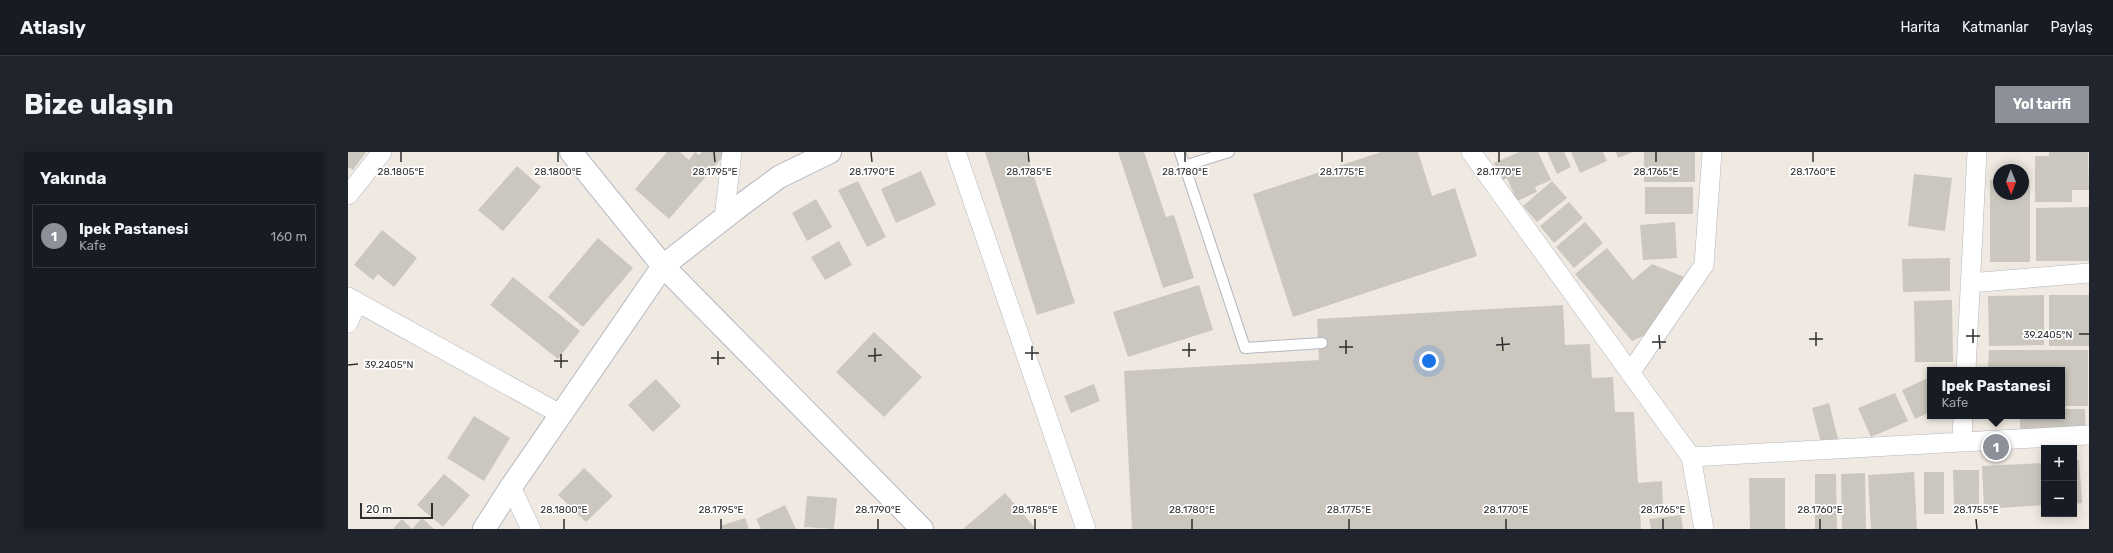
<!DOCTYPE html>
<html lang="tr">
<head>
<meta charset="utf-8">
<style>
	:root { --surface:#171b24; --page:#20242c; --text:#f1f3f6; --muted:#9ea1a6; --line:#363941; --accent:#8c9099 }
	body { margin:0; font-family:Rubik,sans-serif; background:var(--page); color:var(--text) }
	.controls { position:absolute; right:12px; bottom:12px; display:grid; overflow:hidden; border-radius:0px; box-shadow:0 2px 10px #0003 }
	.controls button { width:36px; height:36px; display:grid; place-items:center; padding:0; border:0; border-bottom:1px solid var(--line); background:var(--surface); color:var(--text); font:20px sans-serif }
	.compass { position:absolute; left:1645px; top:12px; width:36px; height:36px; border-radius:50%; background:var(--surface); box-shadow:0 2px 10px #0003; rotate:179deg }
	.scale { position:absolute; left:12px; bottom:10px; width:73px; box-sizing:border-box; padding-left:4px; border:2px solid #2e2e2e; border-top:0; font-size:11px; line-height:14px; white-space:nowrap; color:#2e2e2e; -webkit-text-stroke:3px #fff; paint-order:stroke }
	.you { position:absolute; left:1081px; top:209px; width:14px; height:14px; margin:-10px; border:3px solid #fff; border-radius:50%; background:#1a73e8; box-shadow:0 0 0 6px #1a73e833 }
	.badge { display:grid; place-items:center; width:26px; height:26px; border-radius:50%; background:var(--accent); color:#fff; font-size:13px; font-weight:700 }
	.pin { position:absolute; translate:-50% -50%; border:2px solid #fff; box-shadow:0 1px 4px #0006 }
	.popup { position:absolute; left:1579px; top:215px; width:138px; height:52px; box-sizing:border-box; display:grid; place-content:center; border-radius:0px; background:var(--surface); filter:drop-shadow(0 1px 3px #0005); font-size:13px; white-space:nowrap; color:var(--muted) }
	.popup b { font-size:15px; color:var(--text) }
	.popup::after { content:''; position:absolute; left:50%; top:100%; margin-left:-8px; border:8px solid transparent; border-top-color:var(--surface) }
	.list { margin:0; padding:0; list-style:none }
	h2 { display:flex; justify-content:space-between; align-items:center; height:52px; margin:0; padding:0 16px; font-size:17px }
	h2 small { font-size:13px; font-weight:400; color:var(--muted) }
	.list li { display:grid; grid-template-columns:26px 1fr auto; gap:12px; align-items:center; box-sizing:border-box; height:64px; margin:0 8px 8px; padding:0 8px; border:1px solid var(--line); border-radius:0px }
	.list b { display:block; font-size:15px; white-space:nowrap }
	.list p { margin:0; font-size:13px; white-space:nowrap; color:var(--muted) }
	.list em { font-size:13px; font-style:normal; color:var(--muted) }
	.map { position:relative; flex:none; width:1741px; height:377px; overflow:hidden; border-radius:0px }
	header { display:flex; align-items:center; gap:24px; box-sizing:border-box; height:56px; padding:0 20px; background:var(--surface); border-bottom:1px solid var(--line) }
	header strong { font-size:19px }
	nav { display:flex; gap:22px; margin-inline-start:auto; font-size:14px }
	.intro { display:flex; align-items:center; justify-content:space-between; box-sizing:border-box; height:96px; padding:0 24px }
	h1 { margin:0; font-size:28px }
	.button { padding:10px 18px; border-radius:0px; background:var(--accent); color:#fff; font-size:14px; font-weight:700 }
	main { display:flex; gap:24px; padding:0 24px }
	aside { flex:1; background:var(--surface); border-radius:0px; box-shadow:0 2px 10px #0003 }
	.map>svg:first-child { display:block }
	.building { fill:#cbc7bf }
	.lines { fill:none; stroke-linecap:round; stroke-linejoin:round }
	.service-casing { stroke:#b4b7c1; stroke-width:12 }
	.minor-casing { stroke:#b4b7c1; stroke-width:20 }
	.tertiary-casing { stroke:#b4b7c1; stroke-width:24 }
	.service { stroke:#fff; stroke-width:10 }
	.minor { stroke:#fff; stroke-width:19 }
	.tertiary { stroke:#fff; stroke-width:22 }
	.ticks { fill:none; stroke:#2e2e2e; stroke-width:1.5 }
	.ticks-label { font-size:10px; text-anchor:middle; fill:#2e2e2e; stroke:#fff; stroke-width:3.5; stroke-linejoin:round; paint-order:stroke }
</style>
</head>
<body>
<header>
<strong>Atlasly</strong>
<nav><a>Harita</a><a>Katmanlar</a><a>Paylaş</a></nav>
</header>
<div class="intro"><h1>Bize ulaşın</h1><a class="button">Yol tarifi</a></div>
<main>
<aside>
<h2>Yakında<small></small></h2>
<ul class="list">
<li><span class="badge">1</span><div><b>Ipek Pastanesi</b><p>Kafe</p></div><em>160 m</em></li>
</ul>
</aside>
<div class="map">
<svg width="1741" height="377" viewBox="0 0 1741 377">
	<rect width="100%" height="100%" fill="#efe9e1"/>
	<path class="building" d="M0,0h18l-13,18 -5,-3z
		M319,0h13l9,8 6,-8 4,3 3,-3h25l-58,67 -34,-30z
		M637,0h41l49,151 -38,12z
		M770,0h26l22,65 8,-2 20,63 -31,10z
		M1033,0h37l14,44 23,-8 22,68 -184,61 -40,-123z
		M1171,0h19l13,28 -16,7 2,5 -20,9 -10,-23 -5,3 -8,-18z
		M1199,0h17l7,15 -14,7z
		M1223,0h32l4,9 -27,12z
		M1268,0h17l-15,6z
		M1296,0h51v30h-51z
		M1701,0h39l1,38h-17v12h-37v-46h14z
		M169,14l24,21 -38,44 -25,-21z
		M573,19l15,34 -40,18 -15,-34z
		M1566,22l38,4 -7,53 -37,-5z
		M1642,28h9v14h24v-14h7v82h-40z
		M510,29l28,56 -19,10 -29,-57z
		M1204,29l15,17 -30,24 -14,-16z
		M1297,35h48v27h-48z
		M468,47l16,28 -25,14 -15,-28z
		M1221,50l14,16 -29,25 -14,-17z
		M1741,55v54h-53v-53z
		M1237,70l18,21 -29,25 -18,-21z
		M1327,70l2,36 -34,2 -3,-35z
		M34,78l35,28 -23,29 -16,-13 -5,6 -19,-15z
		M250,86l35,30 -50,59 -35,-30z
		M491,89l13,24 -27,15 -14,-23z
		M1259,96l26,32 19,-16 35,14 -33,53 -22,10 -57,-67z
		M1602,106v33l-47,1 -1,-33z
		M165,125l67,54 -22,28 -68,-54z
		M851,133l14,45 -85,27 -15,-45z
		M1696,143v50l-55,1 -1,-50z
		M1701,143h40v51h-40z
		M1604,148l1,62h-38l-1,-61z
		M1215,153l2,40 25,-1 2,34 21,-1 2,35h19l4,71 24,-2 1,29 -23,1 1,18h-509l-8,-158 195,-11 -2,-41z
		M526,180l48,45 -38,40 -48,-45z
		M1641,198h99v56h-26v-36h-74z
		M1582,225v35l-15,7 -13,-29z
		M308,227l25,27 -28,26 -25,-27z
		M746,232l6,17 -29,12 -7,-17z
		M1547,241l13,28 -37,16 -13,-29z
		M1481,251l9,36 -17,4 -9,-35z
		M1714,257h23l1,24 -66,1v-18h42z
		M126,264l36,22 -26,43 -37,-23z
		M1731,308l3,43 -8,1v-43z
		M1696,311v42l-60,4 -2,-43z
		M236,316l29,28 -27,26 -28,-27z
		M1605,318h26v36h-25z
		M1566,320l3,57h-46l-3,-54z
		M1576,320h20v42h-20z
		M1517,321l1,56h-24l-1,-55z
		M96,322l26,21 -27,32 -26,-22z
		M1467,322h21l1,55h-22z
		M1401,326h36v51h-35z
		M657,341l31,36h-73z
		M459,344l30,2 -3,31 -30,-2z
		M437,353l11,24h-35l-5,-10z
		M1333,363l2,14h-32l-2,-10z
		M74,366l12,11h-41l9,-10 10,10z
		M397,366l4,11h-28l-1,-3z"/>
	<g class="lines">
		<g class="service-casing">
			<path id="service" d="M832,0l65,196 77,-5
				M836,14l45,-14"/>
		</g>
		<g class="minor-casing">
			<path id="minor" d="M608,0l130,377
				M1123,0l220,305 13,72
				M0,43l34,-43
				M376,66l8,-66
				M1622,131l119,-10
				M0,145l214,118
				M0,171l9,-20
				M1618,218l11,-218
				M1282,221l74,-108 8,-113
				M1614,290l1,-26
				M1343,305l398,-22
				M163,335l20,42"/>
		</g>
		<g class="tertiary-casing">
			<path id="tertiary" d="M223,0l92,114 259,263
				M136,377l27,-42 152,-221 74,-58 42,-31 51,-25"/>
		</g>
		<use href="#service" class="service"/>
		<use href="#minor" class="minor"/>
		<use href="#tertiary" class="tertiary"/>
	</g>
	<path class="ticks" d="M53,0v10M210,0v10M366,0l1,10M523,0l1,10M680,0l1,10M837,0v10M994,0v10M1151,0v10M1308,0v10M1465,0v10M1625,177v14M1468,180v14M1731,182h10M1311,183l1,14M1618,184h14M1154,185l1,14M1461,187h14M998,188v14M1304,190h14M841,191v14M1148,193l14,-1M684,194v14M991,195h14M527,196v14M834,198h14M370,199v14M677,201h14M213,202v14M520,204l14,-1M363,206h14M206,209h14M0,213l10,-1M216,367v10M373,367v10M530,367v10M687,367v10M844,367v10M1001,367v10M1158,367v10M1315,367v10M1472,367v10M1628,367l1,10"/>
	<g class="ticks-label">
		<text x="53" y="23">28.1805°E</text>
		<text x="210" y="23">28.1800°E</text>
		<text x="367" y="23">28.1795°E</text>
		<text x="524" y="23">28.1790°E</text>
		<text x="681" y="23">28.1785°E</text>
		<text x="837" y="23">28.1780°E</text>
		<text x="994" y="23">28.1775°E</text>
		<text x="1151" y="23">28.1770°E</text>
		<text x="1308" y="23">28.1765°E</text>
		<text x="1465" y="23">28.1760°E</text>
		<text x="1700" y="186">39.2405°N</text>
		<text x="41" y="216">39.2405°N</text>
		<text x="216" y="361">28.1800°E</text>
		<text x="373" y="361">28.1795°E</text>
		<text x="530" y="361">28.1790°E</text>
		<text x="687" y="361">28.1785°E</text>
		<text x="844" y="361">28.1780°E</text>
		<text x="1001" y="361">28.1775°E</text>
		<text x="1158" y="361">28.1770°E</text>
		<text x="1315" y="361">28.1765°E</text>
		<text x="1472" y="361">28.1760°E</text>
		<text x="1628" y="361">28.1755°E</text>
	</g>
</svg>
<div class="controls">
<button>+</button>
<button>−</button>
</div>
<svg class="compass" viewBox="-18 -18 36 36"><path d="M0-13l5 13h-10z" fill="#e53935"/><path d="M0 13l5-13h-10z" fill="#9ea1a6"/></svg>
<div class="scale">20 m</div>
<div class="you"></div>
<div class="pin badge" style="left:1648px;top:295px">1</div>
<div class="popup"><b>Ipek Pastanesi</b>Kafe</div>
</div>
</main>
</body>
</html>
